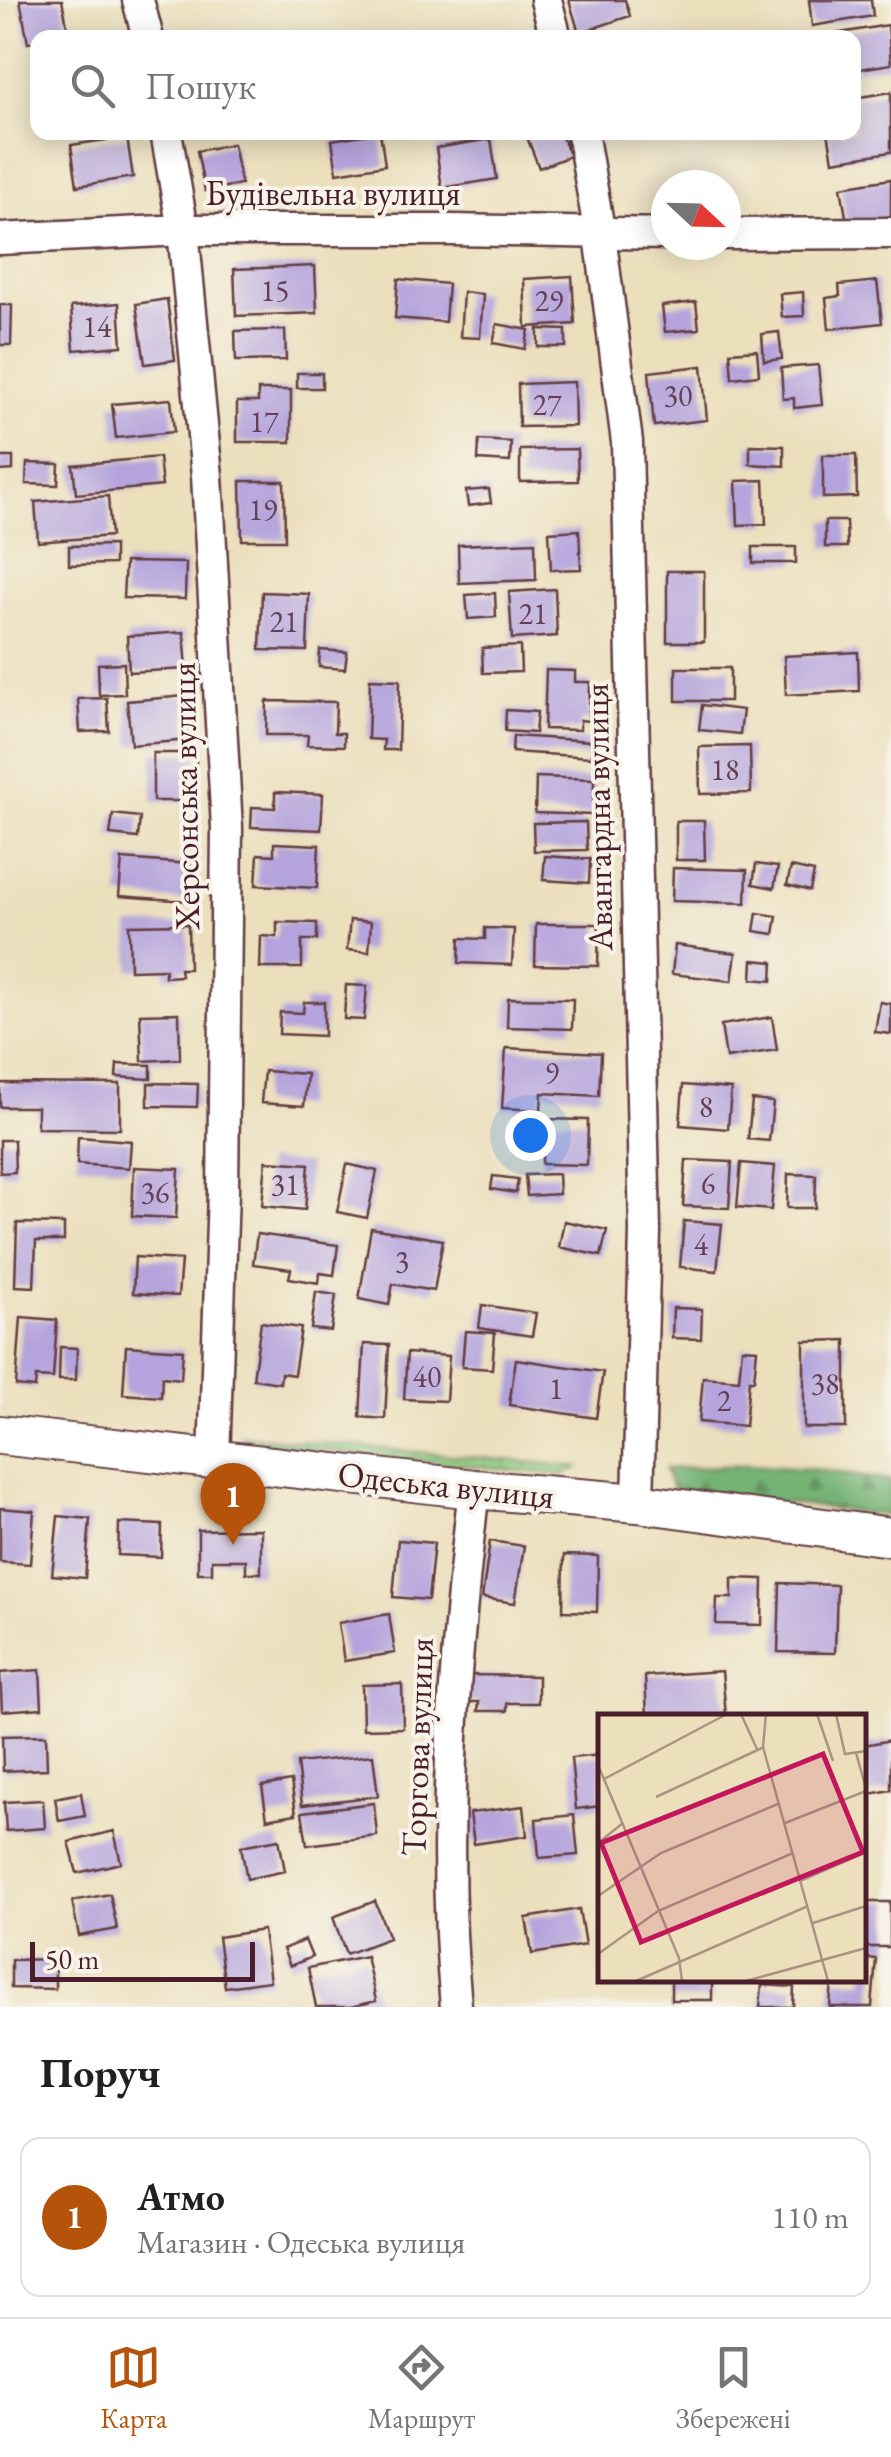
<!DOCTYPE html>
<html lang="uk">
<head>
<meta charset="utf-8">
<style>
	:root { --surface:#fff; --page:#f2f2f2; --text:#202124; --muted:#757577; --line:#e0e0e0; --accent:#b45309 }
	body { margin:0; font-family:"EB Garamond",serif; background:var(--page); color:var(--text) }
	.compass { position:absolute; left:651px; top:170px; width:90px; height:90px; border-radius:50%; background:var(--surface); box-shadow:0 5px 25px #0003; rotate:112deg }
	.scale { position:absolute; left:30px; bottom:25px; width:225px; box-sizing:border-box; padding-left:10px; border:5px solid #4a1f2b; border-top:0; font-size:28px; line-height:35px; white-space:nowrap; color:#4a1f2b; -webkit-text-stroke:8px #f7f3e8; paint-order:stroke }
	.you { position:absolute; left:530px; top:1135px; width:35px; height:35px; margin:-25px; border:8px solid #fff; border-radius:50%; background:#1a73e8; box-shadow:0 0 0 15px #1a73e833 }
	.badge { display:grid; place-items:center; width:65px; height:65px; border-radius:50%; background:var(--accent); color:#fff; font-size:32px; font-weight:700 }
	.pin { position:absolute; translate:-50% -82px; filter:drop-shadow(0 2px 5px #0008) }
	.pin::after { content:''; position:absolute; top:52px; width:35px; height:30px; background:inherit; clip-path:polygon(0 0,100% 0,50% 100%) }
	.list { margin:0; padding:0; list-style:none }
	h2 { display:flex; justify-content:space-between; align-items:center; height:130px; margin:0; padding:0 40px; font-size:42px }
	h2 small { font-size:32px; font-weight:400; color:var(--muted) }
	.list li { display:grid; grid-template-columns:65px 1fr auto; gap:30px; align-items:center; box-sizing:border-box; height:160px; margin:0 20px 20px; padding:0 20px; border:2px solid var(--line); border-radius:20px }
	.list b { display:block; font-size:38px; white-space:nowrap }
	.list p { margin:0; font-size:32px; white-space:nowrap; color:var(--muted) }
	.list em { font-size:32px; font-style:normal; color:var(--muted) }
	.icon { flex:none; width:55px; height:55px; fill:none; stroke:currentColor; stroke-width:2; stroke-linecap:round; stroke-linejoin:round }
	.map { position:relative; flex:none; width:891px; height:2007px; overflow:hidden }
	.search { position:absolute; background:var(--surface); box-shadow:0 5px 25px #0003; left:30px; right:30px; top:30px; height:110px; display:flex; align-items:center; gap:25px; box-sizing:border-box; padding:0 35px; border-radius:20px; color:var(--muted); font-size:38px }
	.sheet { height:310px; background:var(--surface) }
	nav { display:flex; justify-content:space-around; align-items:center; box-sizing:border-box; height:140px; border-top:2px solid var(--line); background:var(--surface); font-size:28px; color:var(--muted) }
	nav a { display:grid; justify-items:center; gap:5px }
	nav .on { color:var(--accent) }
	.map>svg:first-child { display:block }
	.grass { fill:url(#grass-dots); stroke:#6e7859; stroke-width:2.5 }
	.forest { fill:url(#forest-firs); stroke:#606950; stroke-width:2.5 }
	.building { fill:#b4a3dc }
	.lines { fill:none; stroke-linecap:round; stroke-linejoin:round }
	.minor-casing { stroke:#623c41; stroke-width:35 }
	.major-casing { stroke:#623c41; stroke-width:42 }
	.minor { stroke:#fff; stroke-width:30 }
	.major { stroke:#fff; stroke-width:38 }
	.labels { text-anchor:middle; stroke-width:8; stroke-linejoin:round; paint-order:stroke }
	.number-label { font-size:30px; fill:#644057 }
	.street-label { font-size:35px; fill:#4a1f2b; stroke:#f7f3e8 }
	.inset-road { fill:none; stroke:#ab9282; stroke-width:2.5 }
	.view { fill:#c2185b; fill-opacity:0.15; stroke:#c2185b; stroke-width:5 }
	.inset-edge { fill:none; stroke:#4a1f2b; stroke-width:5 }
</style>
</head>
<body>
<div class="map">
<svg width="891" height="2007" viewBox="0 0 891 2007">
	<defs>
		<pattern id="grass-dots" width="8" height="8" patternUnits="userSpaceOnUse" patternTransform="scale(2.5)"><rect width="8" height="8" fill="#92d187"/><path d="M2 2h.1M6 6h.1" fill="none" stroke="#7fb375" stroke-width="1.8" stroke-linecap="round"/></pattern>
		<pattern id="forest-firs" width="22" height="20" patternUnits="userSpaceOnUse" patternTransform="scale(2.5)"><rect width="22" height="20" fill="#75b374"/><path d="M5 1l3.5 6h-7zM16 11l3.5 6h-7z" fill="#62915f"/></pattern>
	</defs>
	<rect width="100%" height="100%" fill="#f7f3e8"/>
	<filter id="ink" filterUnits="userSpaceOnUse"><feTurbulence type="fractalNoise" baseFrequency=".01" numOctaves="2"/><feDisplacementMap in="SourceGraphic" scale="20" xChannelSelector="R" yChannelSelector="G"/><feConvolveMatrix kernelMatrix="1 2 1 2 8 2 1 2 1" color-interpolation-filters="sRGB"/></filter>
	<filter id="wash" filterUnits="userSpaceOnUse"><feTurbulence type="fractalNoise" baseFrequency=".0048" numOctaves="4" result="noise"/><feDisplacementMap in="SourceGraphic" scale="40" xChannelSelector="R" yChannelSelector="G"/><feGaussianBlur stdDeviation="2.25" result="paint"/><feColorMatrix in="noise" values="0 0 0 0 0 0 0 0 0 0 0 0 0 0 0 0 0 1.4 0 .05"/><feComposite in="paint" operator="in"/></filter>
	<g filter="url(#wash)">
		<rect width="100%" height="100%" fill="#ebdfbc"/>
		<path class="grass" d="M241,1436l337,31 -15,8 -312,-32z"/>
		<path class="forest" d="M745,1465l66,4 80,12v35l-219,-28 -7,-19z"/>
		<g id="blocks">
			<path class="building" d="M20,0h42l7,35 -31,3v3l-10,2z
				M569,0h56l5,16 -51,17z
				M809,0h62l2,16 -61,10z
				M888,25l3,39 -37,6v-32h-19l-1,-4z
				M891,92v60l-58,9 -5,-29h26v-34z
				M380,132l5,33 -48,8 -5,-33z
				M525,132h35l10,24 -31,12z
				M127,137l6,40 -56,9 -6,-41z
				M491,139l6,40 -55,9 -6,-40z
				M233,144l8,40 -36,7 -8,-40z
				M891,179v37l-44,7 -6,-36z
				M315,266l2,47 -81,3 -2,-47z
				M572,276l3,48 -49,3 -2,-48z
				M398,279l50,5 -3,38 -50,-4z
				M877,281l5,42 -53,6 -3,-31 14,-2 -1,-11z
				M463,292l20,2 -3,44 -20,-1z
				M803,292l1,24 -22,1 -2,-23z
				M167,299l8,61 -30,4 -9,-60z
				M696,302l3,27 -34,3 -3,-26z
				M119,303l3,43 -48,4 -3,-43z
				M0,305h12l-1,40h-11z
				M497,324l32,6 -4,19 -32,-6z
				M538,329l28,1v17h-28z
				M285,330l1,30 -50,1 -1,-30z
				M779,332l3,27 -18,2 -2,-27z
				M757,350l2,25 -27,3 -2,-26z
				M818,365l4,40 -28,3v-10l-11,1 -2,-31z
				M702,366l5,54 -53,6 -5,-54z
				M297,373h25v15h-25z
				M574,382l1,44 -56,1 -1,-43z
				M258,390h33v52h-54v-40h21z
				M171,399l3,33 -58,6 -4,-34z
				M479,440l32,2 -1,20 -32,-2z
				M750,445l34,1v20l-34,-2z
				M577,449l1,32 -58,1v-32z
				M823,455h33l1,42 -34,1z
				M0,457h13v13l-13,1z
				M159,457l3,29 -86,8 -3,-29z
				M27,463l32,1 -1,21 -32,-1z
				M764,480l2,44 -28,1 -2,-44z
				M241,481h43l1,59h-43z
				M489,489l2,14 -23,3 -2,-15z
				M108,496l3,40 -73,6 -3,-40z
				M825,521h21l1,26h-22z
				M579,530l2,39 -30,1 -2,-38z
				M535,542l1,38 -77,3 -1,-38z
				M114,545v19l-45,1v-19z
				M753,547h43v16h-43z
				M125,562l61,1 -1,36 -62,-1z
				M667,571h37v71h-37z
				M555,589l2,47 -45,3 -3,-47z
				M262,592l47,2 -2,57 -47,-1z
				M495,593l1,24 -28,2 -2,-24z
				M184,632l3,37 -58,3 -2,-36z
				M520,646l1,26 -38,1 -1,-25z
				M320,650l27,2 -2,17 -26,-2z
				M858,652l1,39 -73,4 -2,-39z
				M124,663l1,31 -26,1 -1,-31z
				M676,668h54v33h-54z
				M546,670l29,1v11h15l-1,39 -9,-1v10l-36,-1z
				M370,679l30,1 -2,70h-15l1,-10 -16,-1z
				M185,696l4,44 -58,5 -4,-44z
				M107,698l2,33 -29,1 -2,-33z
				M267,701l69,1 -1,31h9v13l-37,-1 1,-10h-42z
				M702,705l41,5 -3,24 -41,-4z
				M506,710l31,2 -2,21 -30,-2z
				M513,736l79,5 -1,16 -79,-5z
				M750,746l1,47 -51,1 -1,-47z
				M153,753h43v48h-43z
				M536,777l58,2 -1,36 -58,-2z
				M275,792l48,2 -2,36 -70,-3 1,-20 23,1z
				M113,814l27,3 -2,21 -28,-3z
				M676,821h28l1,39h-29z
				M586,822l1,28 -53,1 -1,-28z
				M274,843l45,2 -2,43 -61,-3 2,-31 16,1z
				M545,856l45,3 -1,24 -46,-3z
				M122,859l68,5 -3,37 -68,-5z
				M756,864l22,3 -4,21 -21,-4z
				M791,867l23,5 -4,19 -23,-6z
				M673,868l74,2 -1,33 -74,-2z
				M757,913l20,3 -3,18 -20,-3z
				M350,920l21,2 -2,30 -22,-2z
				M277,922l40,1v17h-15v28h-42l1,-32 16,1z
				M188,924l1,45h-9l1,7 -16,1v-8l-35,1 -1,-45z
				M536,924h63l-1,42 -63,-1z
				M485,928l29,1 -2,36 -53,-2 1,-25 25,1z
				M675,945l61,8 -4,28 -60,-7z
				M753,960l20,2 -1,19 -20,-2z
				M346,985l21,1 -3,34 -20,-1z
				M508,998l65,1 -1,30 -65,-2z
				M304,1002h20v34l-45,-2 1,-22 23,1z
				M880,1002l11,2v30l-16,-2z
				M179,1013l1,46 -38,2 -2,-47z
				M772,1017l5,33 -51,8 -5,-33z
				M506,1048l95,5 -2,43 -57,-3 -1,17 -39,-2z
				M117,1064l34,1v14l-35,-2z
				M264,1071l43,3 -3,32 -43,-3z
				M0,1083l120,1v45l-83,-1v-21h-37z
				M148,1083l50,1 -1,23 -49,-1z
				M683,1085l48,4 -3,40 -48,-4z
				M752,1100l21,2 -4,39 -21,-2z
				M543,1119l45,1 -1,45 -45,-1z
				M78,1137l53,4 -2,27 -52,-4z
				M0,1140h14l1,32 -15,1z
				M686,1160l46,2 -3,46 -46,-2z
				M266,1161l43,3 -4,46 -43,-4z
				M741,1163l34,3 -4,44 -34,-3z
				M347,1164l30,7 -10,47 -30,-6z
				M134,1167l45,2 -3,49 -44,-2z
				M558,1174l1,20 -32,2 -2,-21z
				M788,1174l28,1 -1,33h-28z
				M493,1176l25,3 -2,14 -25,-4z
				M564,1221l43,9 -6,26 -42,-9z
				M684,1221l38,3 -5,47 -37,-4z
				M17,1223l47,1v17h-28l-2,46 -19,-1z
				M371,1228l72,12 -9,51 -41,-7 -4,21 -30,-6z
				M257,1234l81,11 -4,30 -14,-2 -1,10 -30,-5 2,-9 -38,-5z
				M135,1257l46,3 -3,36 -45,-3z
				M316,1292l20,3 -5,36 -20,-2z
				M482,1305l54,8 -4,23 -53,-8z
				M673,1308l29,1 -1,30 -29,-1z
				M21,1317l36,3 -4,58 -17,-1 -1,11 -19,-2z
				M261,1322l40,6 -7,47 -13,-2 -1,10 -27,-4z
				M465,1331l30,2 -3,36 -30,-2z
				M846,1340v88h-42v-87z
				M364,1344l25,1 -4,74 -25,-2z
				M126,1346l57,4 -2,29 -19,-2 -1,20 -38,-3z
				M60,1347l17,1 -1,32h-17z
				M742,1348l15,1 -3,31h-5l-4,46 -46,-4 4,-45 36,3z
				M407,1353l42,3 -3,45 -42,-2z
				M516,1359l87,13 -7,46 -87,-13z
				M0,1508l34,3 -4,53 -30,-2z
				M58,1516l32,3 -5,59 -33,-3z
				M119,1523l43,2 -1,32 -43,-2z
				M261,1529v44h-15v-13h-34v13h-14v-43z
				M398,1540l36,3 -6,57 -35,-3z
				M490,1541l34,5 -9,57 -33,-5z
				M564,1555l34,1 -1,56 -34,-1z
				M732,1578l31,1 -1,46 -46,-1 1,-26h15z
				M780,1583l57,2 -2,68 -57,-1z
				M389,1614l6,39 -51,8 -6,-38z
				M40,1670l2,38 -40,3 -2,-38z
				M722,1671l4,45 -79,1 -2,-41z
				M468,1675l70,1v27h-31v8h-29l1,-9h-12z
				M402,1684l1,44 -40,1 -1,-44z
				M46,1735l1,34 -44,2 -1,-35z
				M891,1740v50l-21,4 -6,-49z
				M373,1755l5,41 -76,9 -5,-42z
				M601,1755v51l-25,3 -5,-51z
				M291,1781l5,33 -29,5 -5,-33z
				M81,1793l4,23 -26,5 -4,-23z
				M43,1800l2,28 -39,3 -2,-29z
				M374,1803l3,33 -70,9 -5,-33z
				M524,1806l3,30 -53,8 -4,-31z
				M574,1815l4,40 -39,3 -3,-39z
				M114,1831l7,32 -44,10 -8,-31z
				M279,1839l6,32 -38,8 -6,-33z
				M110,1894l7,35 -38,7 -7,-35z
				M375,1901l14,37 -43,16 -13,-37z
				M864,1902h26v45h-26z
				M579,1909l6,36 -53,9 -6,-36z
				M263,1930l7,51 -45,6 -7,-50z
				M305,1940l7,17 -22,9 -7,-17z
				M366,1956l10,45 -26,6h-34l-8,-39z
				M864,1958l12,1 -4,48h-42l2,-27h32z
				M55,1959v30l-44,-1v-28z
				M671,1980h41v20h-41z
				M762,1985l32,2 -1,20h-33z"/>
		</g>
	</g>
	<g filter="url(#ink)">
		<use href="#blocks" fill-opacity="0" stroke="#623c41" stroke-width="2.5"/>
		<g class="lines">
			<g class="minor-casing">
				<path id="minor" d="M138,0l10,38
					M546,0l10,38
					M166,132l17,98 24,246 20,352 -4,363 -9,269
					M582,132l18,103 27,207 18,789 -7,272
					M726,234l165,-1
					M0,239l183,-9h268l215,4
					M456,2007c-16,-173 -2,-346 18,-518"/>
			</g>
			<g class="major-casing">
				<path id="major" d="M0,1435l474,54 164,14 253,34"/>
			</g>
			<use href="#minor" class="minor"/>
			<use href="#major" class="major"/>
		</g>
	</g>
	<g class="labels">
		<g class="number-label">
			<text x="275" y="301">15</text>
			<text x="549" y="311">29</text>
			<text x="97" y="337">14</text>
			<text x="678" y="406">30</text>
			<text x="547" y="415">27</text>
			<text x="264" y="432">17</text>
			<text x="263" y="520">19</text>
			<text x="533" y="624">21</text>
			<text x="284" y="632">21</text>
			<text x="725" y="780">18</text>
			<text x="552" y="1083">9</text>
			<text x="706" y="1117">8</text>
			<text x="708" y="1194">6</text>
			<text x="285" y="1195">31</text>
			<text x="155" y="1203">36</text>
			<text x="701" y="1255">4</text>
			<text x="402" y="1272">3</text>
			<text x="427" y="1387">40</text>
			<text x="825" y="1394">38</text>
			<text x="556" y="1399">1</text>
			<text x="724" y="1411">2</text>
		</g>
		<g class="street-label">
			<text x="333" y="205">Будівельна вулиця</text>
			<text transform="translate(185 796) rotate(-91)" y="12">Херсонська вулиця</text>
			<text transform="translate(598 817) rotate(-91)" y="12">Авангардна вулиця</text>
			<text transform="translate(446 1485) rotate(6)" y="12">Одеська вулиця</text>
			<text transform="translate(417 1747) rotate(-88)" y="12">Торгова вулиця</text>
		</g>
	</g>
	<g transform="translate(598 1714)">
		<rect width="268" height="268" fill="#ebdfbc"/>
		<path class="inset-road" d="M143,0l16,35M168,0l-3,33 65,234M219,0l16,47M238,0l9,40 21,-3M258,39l10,35M0,51l81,193 3,23M6,65l123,-65M58,83l106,-49M187,109l81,-32M0,129l25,-20M202,167l66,-29M0,182l63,-43 117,-49M215,209l53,-17M0,240l60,-43 135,-58M38,267l172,-75M148,267l120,-33"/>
		<path class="view" d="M225,40l40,98 -222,90 -40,-99z"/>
		<rect width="268" height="268" class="inset-edge"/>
	</g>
</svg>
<svg class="compass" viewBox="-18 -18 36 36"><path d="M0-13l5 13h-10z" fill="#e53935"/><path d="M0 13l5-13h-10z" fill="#757577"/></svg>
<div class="scale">50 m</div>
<div class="you"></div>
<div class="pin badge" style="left:233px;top:1545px">1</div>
<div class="search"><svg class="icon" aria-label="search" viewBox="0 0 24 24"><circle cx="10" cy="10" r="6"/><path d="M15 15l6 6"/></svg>Пошук</div>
</div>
<section class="sheet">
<h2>Поруч<small></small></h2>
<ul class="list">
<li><span class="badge">1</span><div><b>Атмо</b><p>Магазин · Одеська вулиця</p></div><em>110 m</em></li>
</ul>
</section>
<nav>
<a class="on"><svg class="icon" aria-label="map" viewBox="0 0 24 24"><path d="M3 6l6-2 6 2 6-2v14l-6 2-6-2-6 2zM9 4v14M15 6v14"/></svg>Карта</a>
<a><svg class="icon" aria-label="directions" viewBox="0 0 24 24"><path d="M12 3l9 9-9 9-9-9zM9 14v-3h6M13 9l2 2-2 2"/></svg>Маршрут</a>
<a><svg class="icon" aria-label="saved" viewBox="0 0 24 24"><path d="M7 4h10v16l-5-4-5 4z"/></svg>Збережені</a>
</nav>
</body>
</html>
